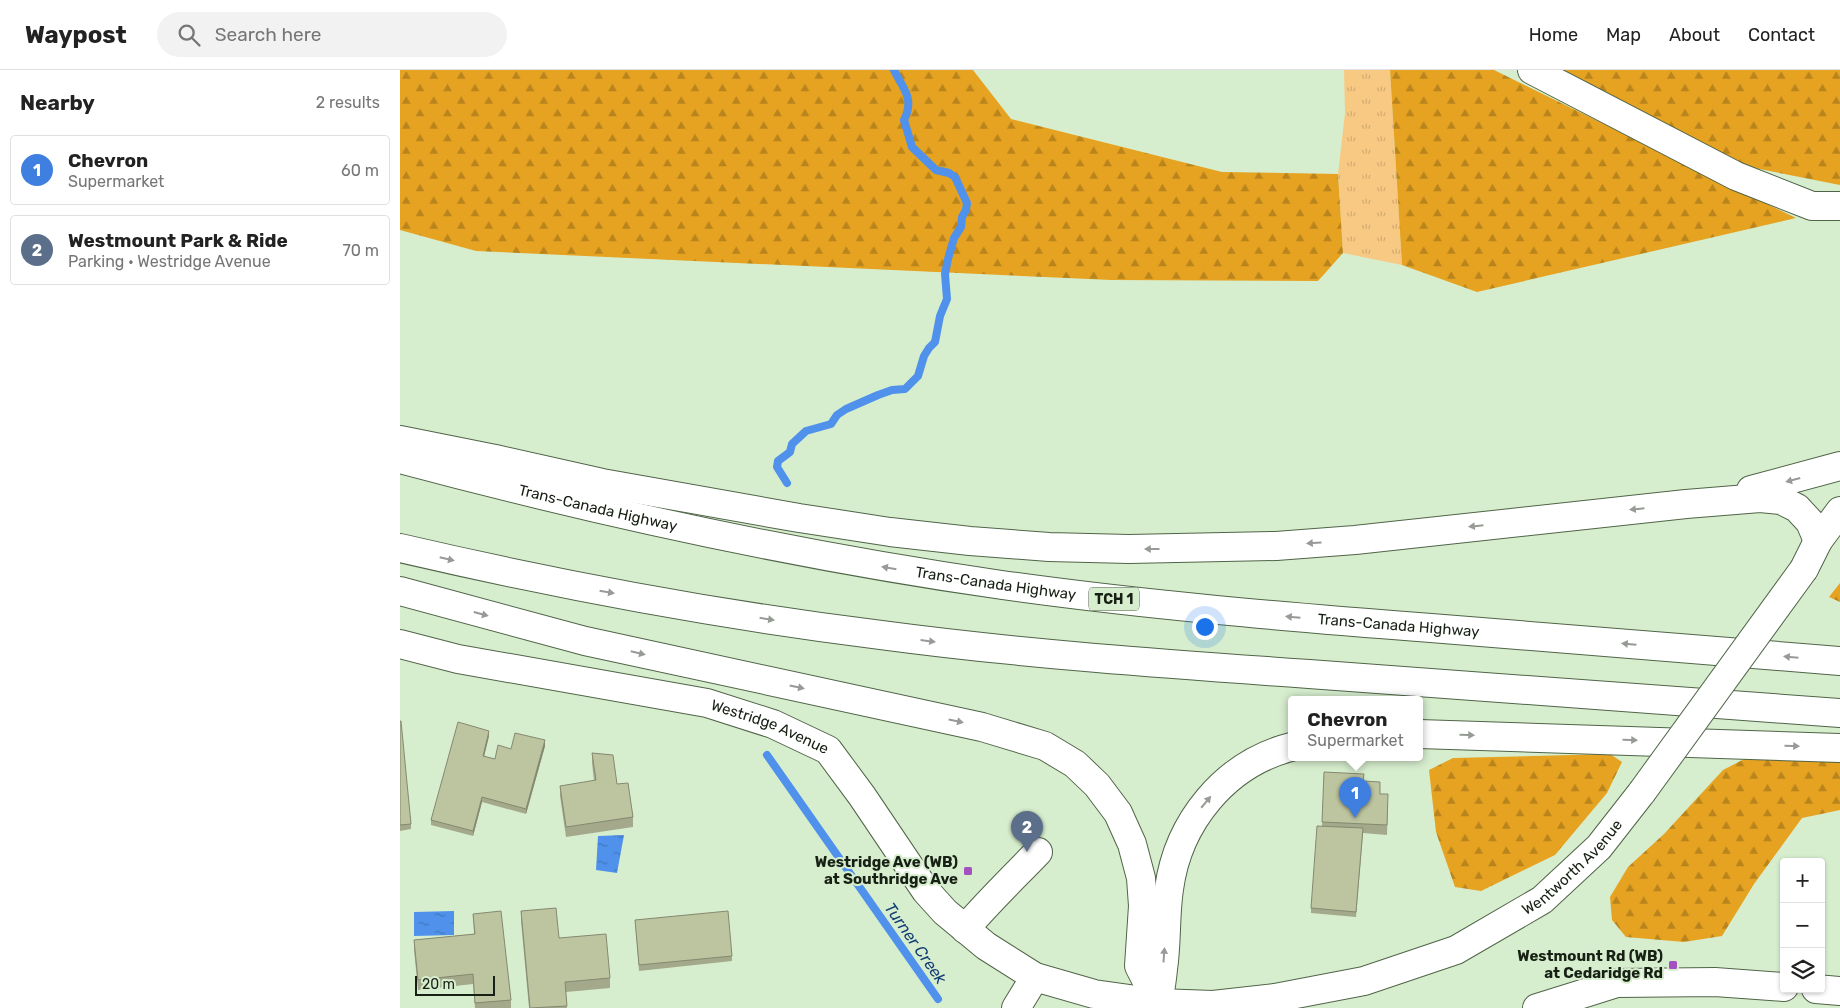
<!DOCTYPE html>
<html lang="en">
<head>
<meta charset="utf-8">
<style>
	:root { --surface:#fff; --page:#f2f2f2; --text:#222; --muted:#767676; --line:#e0e0e0; --accent:#1a73e8 }
	body { margin:0; font-family:Rubik,sans-serif; background:var(--page); color:var(--text) }
	.controls { position:absolute; right:15px; bottom:15px; display:grid; overflow:hidden; border-radius:5px; box-shadow:0 1px 4px #0004 }
	.controls button { width:45px; height:45px; display:grid; place-items:center; padding:0; border:0; border-bottom:1px solid var(--line); background:var(--surface); color:var(--text); font:25px sans-serif }
	.scale { position:absolute; left:15px; bottom:12px; width:80px; box-sizing:border-box; padding-left:5px; border:2px solid #172014; border-top:0; font-size:14px; line-height:18px; white-space:nowrap; color:#172014; -webkit-text-stroke:4px #d7eece; paint-order:stroke }
	.you { position:absolute; left:804px; top:556px; width:18px; height:18px; margin:-12px; border:4px solid #fff; border-radius:50%; background:#1a73e8; box-shadow:0 0 0 8px #1a73e833 }
	.badge { display:grid; place-items:center; width:32px; height:32px; border-radius:50%; background:var(--accent); color:#fff; font-size:16px; font-weight:700 }
	.pin { position:absolute; translate:-50% -41px; filter:drop-shadow(0 1px 2px #0008) }
	.pin::after { content:''; position:absolute; top:26px; width:18px; height:15px; background:inherit; clip-path:polygon(0 0,100% 0,50% 100%) }
	.popup { position:absolute; left:888px; top:626px; width:135px; height:65px; box-sizing:border-box; display:grid; place-content:center; border-radius:5px; background:var(--surface); filter:drop-shadow(0 1px 4px #0005); font-size:16px; white-space:nowrap; color:var(--muted) }
	.popup b { font-size:19px; color:var(--text) }
	.popup::after { content:''; position:absolute; left:50%; top:100%; margin-left:-10px; border:10px solid transparent; border-top-color:var(--surface) }
	.list { margin:0; padding:0; list-style:none }
	h2 { display:flex; justify-content:space-between; align-items:center; height:65px; margin:0; padding:0 20px; font-size:21px }
	h2 small { font-size:16px; font-weight:400; color:var(--muted) }
	.list li { display:grid; grid-template-columns:32px 1fr auto; gap:15px; align-items:center; box-sizing:border-box; height:70px; margin:0 10px 10px; padding:0 10px; border:1px solid var(--line); border-radius:5px }
	.list b { display:block; font-size:19px; white-space:nowrap }
	.list p { margin:0; font-size:16px; white-space:nowrap; color:var(--muted) }
	.list em { font-size:16px; font-style:normal; color:var(--muted) }
	.icon { flex:none; width:28px; height:28px; fill:none; stroke:currentColor; stroke-width:2; stroke-linecap:round; stroke-linejoin:round }
	.map { position:relative; flex:none; width:1440px; height:938px; overflow:hidden }
	header { display:flex; align-items:center; gap:30px; box-sizing:border-box; height:70px; padding:0 25px; background:var(--surface); border-bottom:1px solid var(--line) }
	header strong { font-size:24px }
	nav { display:flex; gap:28px; margin-inline-start:auto; font-size:18px }
	.search { width:350px; height:45px; background:var(--page); display:flex; align-items:center; gap:12px; box-sizing:border-box; padding:0 18px; border-radius:28px; color:var(--muted); font-size:19px }
	main { display:flex }
	aside { flex:1; background:var(--surface) }
	.map>svg:first-child { display:block }
	.grass { fill:url(#grass-tufts) }
	.forest { fill:url(#forest-firs) }
	.water { fill:url(#water-ripples) }
	.lines { fill:none; stroke-linecap:round; stroke-linejoin:round }
	.stream { stroke:#4f91eb; stroke-width:8 }
	.minor-casing { stroke:#506448; stroke-width:30 }
	.highway-casing { stroke:#506448; stroke-width:30 }
	.minor { stroke:#fff; stroke-width:28 }
	.highway { stroke:#fff; stroke-width:28 }
	.minor-bridge-casing { stroke:#506448; stroke-width:30; stroke-linecap:butt }
	.minor-bridge { stroke:#fff; stroke-width:28 }
	.wall { fill:#a3a98a }
	.shaded-wall { fill:#848970 }
	.building { fill:#bdc4a0; stroke:#848970 }
	.oneway { fill:#979b95 }
	.poi-dot { fill:#a351c0; stroke:#d7eece; stroke-width:2 }
	.labels { text-anchor:middle; stroke-width:4; stroke-linejoin:round; paint-order:stroke }
	.shield { fill:#d7eece; stroke:#515e4c; stroke-width:1 }
	.shield-label { font-size:14px; font-weight:bold; fill:#172014 }
	.street-label { font-size:15px; fill:#172014; stroke:#d7eece }
	.poi-label { font-size:15px; font-weight:bold; fill:#172014; stroke:#d7eece; text-anchor:end }
	.water-label { font-size:16px; font-style:italic; fill:#113d76; stroke:#d7eece }
</style>
</head>
<body>
<header>
<strong>Waypost</strong>
<div class="search"><svg class="icon" aria-label="search" viewBox="0 0 24 24"><circle cx="10" cy="10" r="6"/><path d="M15 15l6 6"/></svg>Search here</div>
<nav><a>Home</a><a>Map</a><a>About</a><a>Contact</a></nav>
</header>
<main>
<aside>
<h2>Nearby<small>2 results</small></h2>
<ul class="list">
<li><span class="badge" style="background:#3f7fe0">1</span><div><b>Chevron</b><p>Supermarket</p></div><em>60 m</em></li>
<li><span class="badge" style="background:#5c6f8a">2</span><div><b>Westmount Park &amp; Ride</b><p>Parking · Westridge Avenue</p></div><em>70 m</em></li>
</ul>
</aside>
<div class="map">
<svg width="1440" height="938" viewBox="0 0 1440 938">
	<defs>
		<pattern id="grass-tufts" width="24" height="20" patternUnits="userSpaceOnUse" patternTransform="scale(1.25)"><rect width="24" height="20" fill="#f8c983"/><path d="M3 7l-1-3M5 7V3M7 7l1-3M15 17l-1-3M17 17v-4M19 17l1-3" fill="none" stroke="#d4ac70"/></pattern>
		<pattern id="forest-firs" width="22" height="20" patternUnits="userSpaceOnUse" patternTransform="scale(1.25)"><rect width="22" height="20" fill="#e6a221"/><path d="M5 1l3.5 6h-7zM16 11l3.5 6h-7z" fill="#b9841c"/></pattern>
		<pattern id="water-ripples" width="26" height="14" patternUnits="userSpaceOnUse" patternTransform="scale(1.25)"><rect width="26" height="14" fill="#4f91eb"/><path d="M2 4q2-2 4 0t4 0M15 11q2-2 4 0t4 0" fill="none" stroke="#4176bd"/></pattern>
	</defs>
	<rect width="100%" height="100%" fill="#d7eece"/>
	<path class="grass" d="M944,0h46l12,195 -59,-12 -5,-79 7,-61z"/>
	<path class="forest" d="M0,0h573l38,49 211,53 116,2 5,79 -25,28 -207,-1 -635,-29 -76,-21z
		M990,0h104l302,148 -319,74 -75,-27z
		M1159,0h281v115l-101,-20z
		M1440,513v19l-11,-5z
		M1210,684l12,8 -15,31 -52,62 -74,36 -26,-4 -19,-55 -7,-62 24,-12z
		M1354,684l86,3v53l-38,8 -48,66 -32,52 -38,6 -58,-5 -14,-17 -2,-23 18,-30 36,-33 59,-64z"/>
	<path class="water" d="M224,765l-7,38 -21,-3 2,-34z
		M54,841v24l-40,1v-24z"/>
	<g class="lines">
		<path class="stream" d="M387,413l-10,-16 1,-6 12,-9 2,-8 14,-13 25,-7 6,-9 9,-6 32,-14 14,-5 13,-1 13,-13 6,-20 5,-8 6,-6 5,-26 7,-17 -2,-25 3,-15 6,-21 7,-11 1,-10 4,-7 1,-7 -12,-26 -6,-4 -13,-3 -24,-23 -8,-27c11,-22 -1,-31 -10,-50
			M367,685l171,244"/>
		<g class="minor-casing">
			<g id="minor">
				<path d="M1132,0l204,106 76,30h28"/>
				<path d="M1404,499l14,-28 22,-30"/>
				<path id="s1" d="M0,574l58,15 249,44 66,21 55,26 34,46 64,95 19,21 41,34 49,31 59,17 64,9 55,2 62,-7 89,-17 92,-31 86,-50 57,-53 43,-55"/>
				<path d="M565,859c23,-27 48,-51 73,-77"/>
				<path d="M1416,919l24,2"/>
				<path d="M616,938l19,-31"/>
				<path d="M1137,938l80,-25 98,-1 69,5"/>
			</g>
		</g>
		<g class="highway-casing">
			<g id="highway">
				<path d="M0,370l95,19 107,24 197,35 91,14 80,9 79,6 80,2 147,-3 79,-6 331,-36 74,-6 21,2 16,8 13,14 8,19"/>
				<path id="s2" d="M0,389c198,53 399,97 602,126 142,20 286,32 429,43 137,11 273,22 409,33"/>
				<path d="M1351,420l89,-24"/>
				<path d="M0,478c159,37 319,67 481,87 142,19 285,29 428,39 177,13 354,26 531,39"/>
				<path d="M0,521l185,50 397,86 63,19 30,18 22,21 21,28 14,31 9,34 2,28 -4,60 19,37"/>
				<path d="M1019,664l421,14"/>
				<path d="M758,933c2,-11 4,-22 5,-34 4,-26 2,-54 6,-80 9,-67 56,-125 122,-142"/>
			</g>
		</g>
		<use href="#minor" class="minor"/>
		<use href="#highway" class="highway"/>
		<g class="minor-bridge-casing">
			<path id="minor-bridge" d="M1242,722l162,-223"/>
		</g>
		<use href="#minor-bridge" class="minor-bridge"/>
	</g>
	<path class="wall" d="M0,651l11,103v5l-11,2z
		M89,666l-5,20 11,3 16,-10 34,-3 -19,68 -44,-12 -9,34 -42,-11v-5z
		M192,683l25,31 16,33v10l-67,10 -6,-41v-10l34,-5 -2,-18z
		M924,702l56,22 8,10 -1,31 -24,-2 -7,84 -45,-4v-5l11,-81z
		M121,841l38,27 51,40v10l-44,4 1,16h-38l-8,-87z
		M73,844l38,86v8h-36l-2,-24 -55,6 -4,-40v-10l60,-6z
		M235,850l97,36v5l-93,10z"/>
	<path class="shaded-wall" d="M89,661v5l-6,25v-5z
		M145,670v6l-19,68v-5z
		M82,727v5l-9,34v-5z"/>
	<path class="building" d="M0,651h1l10,103 -11,1z
		M58,652l31,9 -6,25 12,3 3,-14 13,4 4,-16 30,7 -19,69 -44,-12 -9,34 -42,-11z
		M192,683l21,2 4,29 11,-1 5,34 -67,10 -6,-41 36,-6z
		M924,702l40,2 -1,7 17,1v12h8l-1,31 -65,-3z
		M917,756l46,2 -7,84 -45,-4z
		M156,838l3,30 47,-4 4,44 -45,4 2,24 -37,2 -9,-97z
		M101,841l10,89 -36,3 -2,-29 -55,6 -4,-40 61,-6 -2,-20z
		M328,841l4,45 -93,9 -4,-45z"/>
	<defs><path id="oneway-solid" d="M-6-.8H1V-3.2L6.5 0L1 3.2V.8H-6Z" transform="scale(1.25)"/></defs>
	<g class="oneway">
		<use href="#oneway-solid" transform="translate(1393 410) rotate(165)"/>
		<use href="#oneway-solid" transform="translate(1237 439) rotate(174)"/>
		<use href="#oneway-solid" transform="translate(1076 456) rotate(174)"/>
		<use href="#oneway-solid" transform="translate(914 473) rotate(176)"/>
		<use href="#oneway-solid" transform="translate(752 479) rotate(180)"/>
		<use href="#oneway-solid" transform="translate(47 489) rotate(13)"/>
		<use href="#oneway-solid" transform="translate(489 498) rotate(-170)"/>
		<use href="#oneway-solid" transform="translate(207 522) rotate(10)"/>
		<use href="#oneway-solid" transform="translate(81 544) rotate(15)"/>
		<use href="#oneway-solid" transform="translate(893 547) rotate(-175)"/>
		<use href="#oneway-solid" transform="translate(367 549) rotate(9)"/>
		<use href="#oneway-solid" transform="translate(528 571) rotate(7)"/>
		<use href="#oneway-solid" transform="translate(1229 574) rotate(-175)"/>
		<use href="#oneway-solid" transform="translate(238 583) rotate(13)"/>
		<use href="#oneway-solid" transform="translate(1391 587) rotate(-175)"/>
		<use href="#oneway-solid" transform="translate(397 617) rotate(12)"/>
		<use href="#oneway-solid" transform="translate(556 651) rotate(12)"/>
		<use href="#oneway-solid" transform="translate(1067 665) rotate(1)"/>
		<use href="#oneway-solid" transform="translate(1230 670) rotate(2)"/>
		<use href="#oneway-solid" transform="translate(1392 676) rotate(2)"/>
		<use href="#oneway-solid" transform="translate(806 732) rotate(-50)"/>
		<use href="#oneway-solid" transform="translate(764 885) rotate(-86)"/>
	</g>
	<g class="poi-dot">
		<rect x="563" y="796" width="10" height="10" rx="2.5"/>
		<rect x="1268" y="890" width="10" height="10" rx="2.5"/>
	</g>
	<g class="labels">
		<rect class="shield" x="689" y="517.5" width="50" height="23" rx="4"/>
		<g class="shield-label">
			<text x="714" y="534">TCH 1</text>
		</g>
		<g class="street-label">
			<text dy="5" stroke="none"><textPath href="#s2" startOffset="204">Trans-Canada Highway</textPath></text>
			<text dy="5" stroke="none"><textPath href="#s2" startOffset="609">Trans-Canada Highway</textPath></text>
			<text dy="5" stroke="none"><textPath href="#s2" startOffset="1014">Trans-Canada Highway</textPath></text>
			<text dy="5" stroke="none"><textPath href="#s1" startOffset="380">Westridge Avenue</textPath></text>
			<text dy="5" stroke="none"><textPath href="#s1" startOffset="1329">Wentworth Avenue</textPath></text>
		</g>
		<g class="poi-label">
			<text x="558" y="797">Westridge Ave (WB)<tspan x="558" dy="17">at Southridge Ave</tspan></text>
			<text x="1263" y="891">Westmount Rd (WB)<tspan x="1263" dy="17">at Cedaridge Rd</tspan></text>
		</g>
		<g class="water-label">
			<text transform="translate(516 873) rotate(55)" y="6">Turner Creek</text>
		</g>
	</g>
</svg>
<div class="controls">
<button>+</button>
<button>−</button>
<button><svg class="icon" aria-label="layers" viewBox="0 0 24 24"><path d="M12 4l9 5-9 5-9-5zM3 14l9 5 9-5"/></svg></button>
</div>
<div class="scale">20 m</div>
<div class="you"></div>
<div class="pin badge" style="left:955px;top:748px;background:#3f7fe0">1</div>
<div class="popup"><b>Chevron</b>Supermarket</div>
<div class="pin badge" style="left:627px;top:782px;background:#5c6f8a">2</div>
</div>
</main>
</body>
</html>
